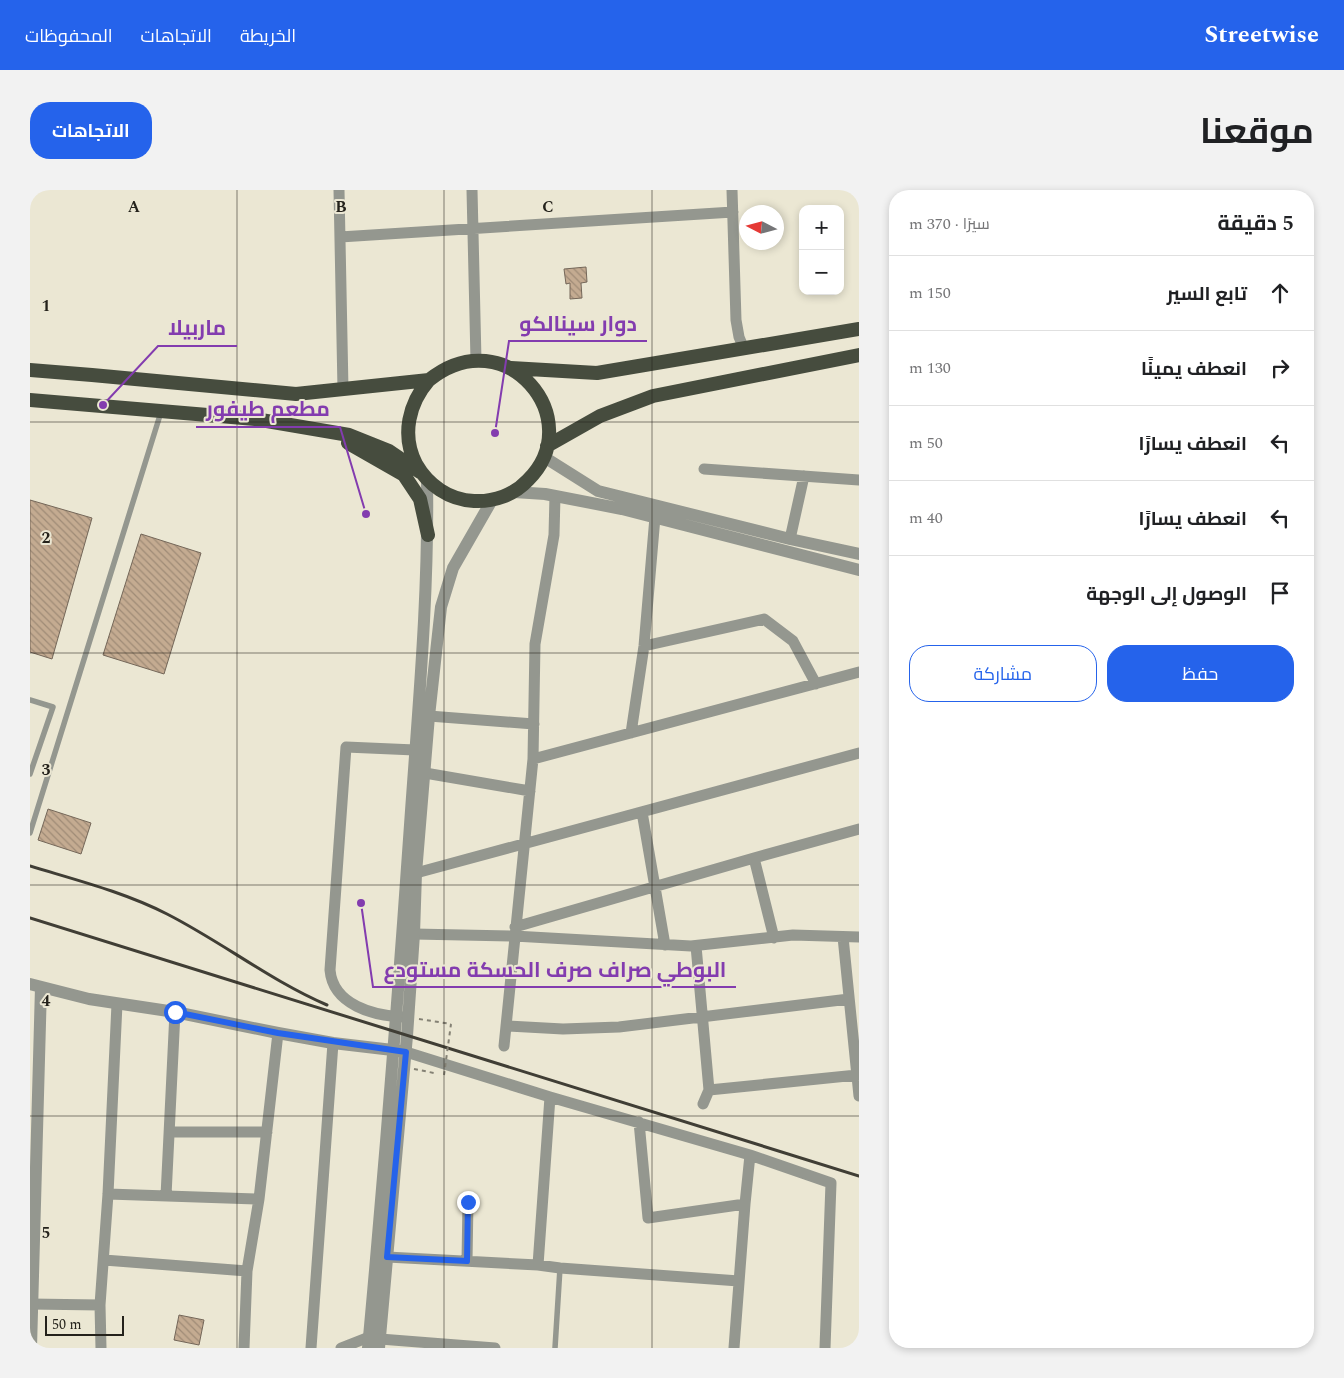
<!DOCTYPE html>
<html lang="ar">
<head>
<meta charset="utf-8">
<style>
	:root { --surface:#fff; --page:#f2f2f2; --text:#202124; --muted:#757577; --line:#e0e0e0; --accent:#2563eb }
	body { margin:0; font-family:Spectral,Cairo,serif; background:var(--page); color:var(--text); direction:rtl }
	.controls { position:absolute; right:15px; top:15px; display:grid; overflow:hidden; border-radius:10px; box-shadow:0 2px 8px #0003 }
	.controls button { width:45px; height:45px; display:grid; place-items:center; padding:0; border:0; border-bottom:1px solid var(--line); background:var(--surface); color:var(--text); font:25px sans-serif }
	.compass { position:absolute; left:709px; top:15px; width:45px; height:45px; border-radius:50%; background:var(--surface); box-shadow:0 2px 8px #0003; rotate:276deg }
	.scale { position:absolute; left:15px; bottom:12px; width:79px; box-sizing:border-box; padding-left:5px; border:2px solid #24221b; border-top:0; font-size:14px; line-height:18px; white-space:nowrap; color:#24221b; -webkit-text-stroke:4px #ebe7d3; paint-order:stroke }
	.stop { position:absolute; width:15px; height:15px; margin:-11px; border:4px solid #2563eb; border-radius:50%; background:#fff }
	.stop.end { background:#2563eb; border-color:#fff; box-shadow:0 1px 5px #0008 }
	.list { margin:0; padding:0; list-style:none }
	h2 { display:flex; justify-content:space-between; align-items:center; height:65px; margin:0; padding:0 20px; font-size:21px }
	h2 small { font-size:16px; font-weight:400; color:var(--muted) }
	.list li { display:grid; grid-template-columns:32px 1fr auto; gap:15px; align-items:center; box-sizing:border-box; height:75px; padding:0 20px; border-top:1px solid var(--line) }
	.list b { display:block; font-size:19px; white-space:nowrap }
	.list em { font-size:16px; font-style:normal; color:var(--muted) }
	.actions { display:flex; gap:10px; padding:15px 20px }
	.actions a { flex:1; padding:11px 0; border:1px solid var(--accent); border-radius:20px; text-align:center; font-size:18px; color:var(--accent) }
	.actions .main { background:var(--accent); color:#fff }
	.icon { flex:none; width:28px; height:28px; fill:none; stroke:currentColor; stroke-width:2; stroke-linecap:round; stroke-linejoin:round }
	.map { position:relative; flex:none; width:829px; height:1158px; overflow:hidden; direction:ltr; border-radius:20px }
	header { display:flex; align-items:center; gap:30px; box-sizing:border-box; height:70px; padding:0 25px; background:var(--accent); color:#fff }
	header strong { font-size:24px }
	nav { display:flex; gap:28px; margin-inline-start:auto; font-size:18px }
	.intro { display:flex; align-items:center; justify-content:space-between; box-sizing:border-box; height:120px; padding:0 30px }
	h1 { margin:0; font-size:35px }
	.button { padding:12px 22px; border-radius:20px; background:var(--accent); color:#fff; font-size:18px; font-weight:700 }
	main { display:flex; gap:30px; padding:0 30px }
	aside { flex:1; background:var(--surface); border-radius:20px; box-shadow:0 2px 8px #0003 }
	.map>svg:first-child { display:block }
	.building { fill:url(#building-back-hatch); stroke:#746759 }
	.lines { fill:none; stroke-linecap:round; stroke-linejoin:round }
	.path { stroke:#848174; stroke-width:2; stroke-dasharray:4 4; stroke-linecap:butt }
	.service { stroke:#94978f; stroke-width:5.5 }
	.minor { stroke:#94978f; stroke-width:11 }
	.tertiary { stroke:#94978f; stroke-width:12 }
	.trunk { stroke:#464c3e; stroke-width:14 }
	.rail { stroke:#403e35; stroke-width:3 }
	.path-bridge { stroke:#848174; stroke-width:2; stroke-dasharray:4 4; stroke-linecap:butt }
	.route { stroke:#2563eb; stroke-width:6 }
	.grid { fill:none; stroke:#24221b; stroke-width:1; stroke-opacity:0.55 }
	.grid-label { font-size:16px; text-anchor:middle; font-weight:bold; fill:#24221b; stroke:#ebe7d3; stroke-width:4; stroke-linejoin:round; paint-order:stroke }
	.leader { fill:none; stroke:#833caf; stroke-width:2 }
	.callout-dot { fill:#833caf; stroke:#ebe7d3; stroke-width:2 }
	.callout-label { font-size:21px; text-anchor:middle; font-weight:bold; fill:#833caf; stroke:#ebe7d3; stroke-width:4; stroke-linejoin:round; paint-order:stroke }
</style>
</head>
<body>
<header>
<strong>Streetwise</strong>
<nav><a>الخريطة</a><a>الاتجاهات</a><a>المحفوظات</a></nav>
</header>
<div class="intro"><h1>موقعنا</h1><a class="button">الاتجاهات</a></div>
<main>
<aside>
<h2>5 دقيقة<small>سيرًا · 370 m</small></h2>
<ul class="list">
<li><svg class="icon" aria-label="ahead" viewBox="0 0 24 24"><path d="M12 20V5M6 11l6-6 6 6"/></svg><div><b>تابع السير</b></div><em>150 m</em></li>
<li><svg class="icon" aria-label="right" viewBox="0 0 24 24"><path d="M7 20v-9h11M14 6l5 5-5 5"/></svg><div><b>انعطف يمينًا</b></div><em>130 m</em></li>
<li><svg class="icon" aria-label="left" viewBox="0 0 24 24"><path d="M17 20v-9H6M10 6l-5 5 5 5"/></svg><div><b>انعطف يسارًا</b></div><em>50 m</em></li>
<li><svg class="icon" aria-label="left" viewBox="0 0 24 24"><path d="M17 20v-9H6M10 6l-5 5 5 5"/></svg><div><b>انعطف يسارًا</b></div><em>40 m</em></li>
<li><svg class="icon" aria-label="arrive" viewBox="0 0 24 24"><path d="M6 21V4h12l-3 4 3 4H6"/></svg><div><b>الوصول إلى الوجهة</b></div></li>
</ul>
<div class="actions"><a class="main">حفظ</a><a>مشاركة</a></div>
</aside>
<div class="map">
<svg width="829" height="1158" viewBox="0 0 829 1158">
	<defs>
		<pattern id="building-back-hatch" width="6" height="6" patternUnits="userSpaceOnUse" patternTransform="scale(1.25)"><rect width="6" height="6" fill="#c4ab91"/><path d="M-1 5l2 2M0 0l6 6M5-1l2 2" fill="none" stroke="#9f8b76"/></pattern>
	</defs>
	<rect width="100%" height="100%" fill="#ebe7d3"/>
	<path class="building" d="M556,77l1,15 -6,1 1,15 -12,1v-16l-4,1 -2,-15z
		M0,310l62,18 -40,141 -22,-7z
		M111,344l60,19 -37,121 -61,-19z
		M18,619l43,14 -10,31 -43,-14z
		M149,1125l25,5 -5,25 -25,-5z"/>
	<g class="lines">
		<path class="path" d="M389,829l32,5
			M384,879l20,4"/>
		<path class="service" d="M0,510l23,7 -23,67
			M0,643l131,-421
			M525,1158l5,-80"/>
		<path class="minor" d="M309,0l4,199
			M442,0l4,170
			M702,0l4,130 3,17 5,12
			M310,47l393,-25
			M674,279l155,11
			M760,349l14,-63
			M614,456l120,-27 29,22 23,43
			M399,526l105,8
			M601,543l13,-87 11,-129
			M503,569l326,-87
			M395,583l105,18
			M612,622l23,133
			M724,668l20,80
			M386,683l443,-120
			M485,737l239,-69 105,-29
			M384,744l100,2 177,10 102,-11 66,2
			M813,747l16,159
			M666,756l13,144 -6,14
			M373,827c-29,-1 -70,-12 -73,-47l16,-223 69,3
			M476,836l57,3 56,-2 230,-28
			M474,856l29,-287 2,-115 19,-109 1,-39
			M376,862l144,45 200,58 81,28 -6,165
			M679,900l148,-15
			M609,932l9,96 97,-14
			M140,942h97
			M78,1004l151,5
			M136,1006l9,-184
			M357,1067l151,8 22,3 179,13
			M74,1070l143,11
			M437,1071l1,-60
			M508,1075l12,-168
			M0,1114l70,1
			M350,1149l115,9
			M71,1158l-1,-43 8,-111 9,-190
			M214,1158l3,-77 12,-72 19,-166
			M281,1158l22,-305
			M311,1158l28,-11
			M704,1158l11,-144 5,-49"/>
		<path class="tertiary" d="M514,267l54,34 192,48 69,15
			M484,302l31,2 77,15 237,61
			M0,794l59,15 86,13 103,21 55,10 68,8
			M1,1158l10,-361
			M338,1158c16,-174 30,-349 42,-523 8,-115 19,-231 17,-346
			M349,1158l28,-312 7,-102 2,-61 13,-157 12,-109 12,-39 39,-68"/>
		<path class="trunk" d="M481,178l86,5 262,-44
			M0,180l62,5 204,19 133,-14c77,-62 160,40 99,100 -14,15 -34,22 -54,21 -25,-1 -46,-16 -58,-37 -15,-29 -7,-61 13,-84
			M0,210l225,19 94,16 40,16 31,21
			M318,253l56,32 16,24 8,36
			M517,256l53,-30 53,-20 206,-41"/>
		<path class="rail" d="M0,676c46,14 94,26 137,48 55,28 104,67 160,91
			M0,728l829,258"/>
		<path class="path-bridge" d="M414,885l7,-51"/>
	</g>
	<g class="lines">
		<path class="route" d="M145,822l103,21 128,19 -19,205 80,4 1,-59"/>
	</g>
	<path class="grid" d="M207,0v1158M414,0v1158M622,0v1158M0,232h829M0,463h829M0,695h829M0,926h829"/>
	<g class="grid-label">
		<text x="104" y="22">A</text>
		<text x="311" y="22">B</text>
		<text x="518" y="22">C</text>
		<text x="16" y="121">1</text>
		<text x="16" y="353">2</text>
		<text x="16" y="585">3</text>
		<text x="16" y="816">4</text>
		<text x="16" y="1048">5</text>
	</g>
	<path class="leader" d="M465 243L479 151H617M73 215L128 156H207M336 324L310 237H166M331 713L343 797H706"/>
	<g class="callout-dot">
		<circle cx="465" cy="243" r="5"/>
		<circle cx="73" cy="215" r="5"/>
		<circle cx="336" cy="324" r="5"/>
		<circle cx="331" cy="713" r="5"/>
	</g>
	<g class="callout-label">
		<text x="548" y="141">دوار سينالكو</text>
		<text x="167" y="145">ماربيلا</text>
		<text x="238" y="226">مطعم طيفور</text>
		<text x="525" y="787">البوطي صراف صرف الحسكة مستودع</text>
	</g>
</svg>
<div class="controls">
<button>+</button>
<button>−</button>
</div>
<svg class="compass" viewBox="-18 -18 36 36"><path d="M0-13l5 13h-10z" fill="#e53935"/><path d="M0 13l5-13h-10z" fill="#757577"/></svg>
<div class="scale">50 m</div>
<div class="stop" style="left:145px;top:822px"></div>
<div class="stop end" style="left:438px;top:1012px"></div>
</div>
</main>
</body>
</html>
